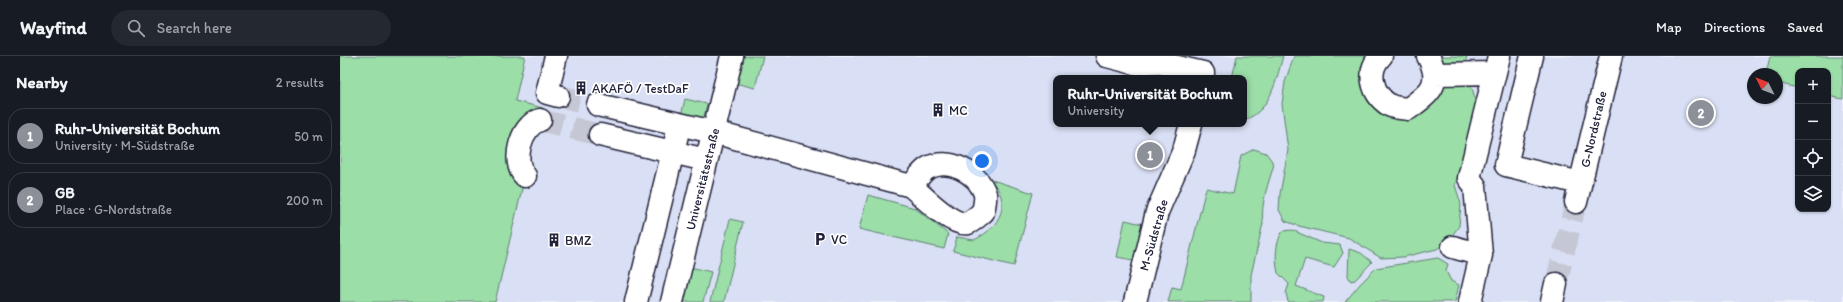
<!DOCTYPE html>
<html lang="en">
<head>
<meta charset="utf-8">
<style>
	:root { --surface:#171b24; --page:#242831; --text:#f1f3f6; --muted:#9ea1a6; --line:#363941; --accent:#8c9099 }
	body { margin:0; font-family:Itim,sans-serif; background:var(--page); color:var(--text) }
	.controls { position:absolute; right:12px; top:12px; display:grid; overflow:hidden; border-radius:8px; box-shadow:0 1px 3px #0004 }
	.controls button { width:36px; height:36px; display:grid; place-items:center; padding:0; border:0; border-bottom:1px solid var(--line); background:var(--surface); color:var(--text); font:20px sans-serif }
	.compass { position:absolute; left:1407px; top:12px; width:36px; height:36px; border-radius:50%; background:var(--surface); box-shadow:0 1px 3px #0004; rotate:312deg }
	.you { position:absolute; left:642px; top:105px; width:14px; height:14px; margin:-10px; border:3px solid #fff; border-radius:50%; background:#1a73e8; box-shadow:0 0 0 6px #1a73e833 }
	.badge { display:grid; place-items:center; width:26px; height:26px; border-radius:50%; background:var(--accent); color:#fff; font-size:13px; font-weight:700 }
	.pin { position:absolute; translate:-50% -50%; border:2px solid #fff; box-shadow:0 1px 4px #0006 }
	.popup { position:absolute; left:713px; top:19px; width:194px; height:52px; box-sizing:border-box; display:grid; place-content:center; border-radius:8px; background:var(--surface); filter:drop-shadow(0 1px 3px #0005); font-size:13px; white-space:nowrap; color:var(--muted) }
	.popup b { font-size:15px; color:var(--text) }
	.popup::after { content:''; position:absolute; left:50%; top:100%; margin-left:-8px; border:8px solid transparent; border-top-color:var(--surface) }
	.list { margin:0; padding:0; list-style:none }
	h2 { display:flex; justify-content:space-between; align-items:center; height:52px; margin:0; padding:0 16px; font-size:17px }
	h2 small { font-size:13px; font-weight:400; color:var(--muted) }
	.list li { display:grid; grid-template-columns:26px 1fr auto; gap:12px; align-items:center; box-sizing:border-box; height:56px; margin:0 8px 8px; padding:0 8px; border:1px solid var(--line); border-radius:16px }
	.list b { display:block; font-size:15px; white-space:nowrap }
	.list p { margin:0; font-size:13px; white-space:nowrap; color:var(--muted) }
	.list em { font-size:13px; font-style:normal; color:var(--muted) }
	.icon { flex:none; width:22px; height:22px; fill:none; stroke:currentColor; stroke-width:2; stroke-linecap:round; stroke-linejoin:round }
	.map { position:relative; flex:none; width:1503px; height:246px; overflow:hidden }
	header { display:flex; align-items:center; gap:24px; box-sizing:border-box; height:56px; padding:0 20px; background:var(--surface); border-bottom:1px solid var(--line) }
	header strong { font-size:19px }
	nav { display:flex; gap:22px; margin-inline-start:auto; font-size:14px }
	.search { width:280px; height:36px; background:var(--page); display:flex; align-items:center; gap:10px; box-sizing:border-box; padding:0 14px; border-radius:22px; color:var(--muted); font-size:15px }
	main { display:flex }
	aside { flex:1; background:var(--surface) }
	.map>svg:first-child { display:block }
	.built { fill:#d9dff4; fill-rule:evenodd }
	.green { fill:#9bdea8; stroke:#5e8072 }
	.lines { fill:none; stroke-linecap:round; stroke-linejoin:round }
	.minor-tunnel { stroke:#c5c7d4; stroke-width:22; stroke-dasharray:22 11; stroke-linecap:butt }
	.minor-casing { stroke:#22223b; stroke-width:25 }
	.minor { stroke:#fff; stroke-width:22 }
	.labels { text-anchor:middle; stroke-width:3.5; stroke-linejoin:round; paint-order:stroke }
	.poi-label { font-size:13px; fill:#22223b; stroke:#fff; text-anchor:start }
	.street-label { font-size:13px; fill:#22223b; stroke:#fff }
</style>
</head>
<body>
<header>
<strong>Wayfind</strong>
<div class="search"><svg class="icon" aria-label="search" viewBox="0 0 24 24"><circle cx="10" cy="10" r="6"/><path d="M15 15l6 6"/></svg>Search here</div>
<nav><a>Map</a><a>Directions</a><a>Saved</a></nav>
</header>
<main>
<aside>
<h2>Nearby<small>2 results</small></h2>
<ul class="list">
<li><span class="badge">1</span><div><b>Ruhr-Universität Bochum</b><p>University · M-Südstraße</p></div><em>50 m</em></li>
<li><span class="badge">2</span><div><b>GB</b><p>Place · G-Nordstraße</p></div><em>200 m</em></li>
</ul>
</aside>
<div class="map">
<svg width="1503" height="246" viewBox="0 0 1503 246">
	<rect width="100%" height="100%" fill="#eef0fa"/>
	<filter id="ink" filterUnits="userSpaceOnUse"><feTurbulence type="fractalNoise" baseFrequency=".025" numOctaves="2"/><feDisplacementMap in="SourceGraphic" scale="8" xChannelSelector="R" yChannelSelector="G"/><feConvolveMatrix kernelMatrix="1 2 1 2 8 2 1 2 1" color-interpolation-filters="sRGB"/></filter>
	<g filter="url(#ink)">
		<path class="built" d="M185,0h1318v246h-1378zM1458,15h30v138h-30zM1413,18h24v24h-24zM716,22h188v46h-188z"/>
		<path class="green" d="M0,0h185l-10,45 28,7 -1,2 -13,3 -7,8 1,64 -28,117h-155z
			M402,0h21l-8,32 -20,-5z
			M897,0h46c-7,24 -12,55 -39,64v-42h-12z
			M954,0h77l9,53 61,-25 27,-3 5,10 3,13 -3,22 -18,59 6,19 -2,22 -11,15 -11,8 -34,8 -22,1 -32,-20 -50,-12 -14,-5 -6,-11 1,-16 8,-44 -6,-46 3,-22z
			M1093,0h34l-2,7 -24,3z
			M1430,0h73v43l-15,-3v-25h-30v17l-21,-5v-9h-11z
			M345,43l22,5 -4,17 -22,-5z
			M914,93l12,4 8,11c-5,18 -14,40 -11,59l-12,52v27h-83l4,-15 9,2 25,-101 27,6 8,-38z
			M649,123l44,14 -19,73 -61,-15 4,-14 17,3c26,-12 40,-39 15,-61z
			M528,139l47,13 33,26 -4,15 -85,-20z
			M390,163l13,3 -19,80h-14z
			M785,164l21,5 -8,36 -21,-4z
			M952,174l30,13 18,2 3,8 -9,14 -29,-8 -9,27 28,11 -1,5h-35l-2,-9 3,-9 -11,-11c-3,-13 -3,-31 5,-42z
			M1009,193l12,4 11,9 -17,18 -4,1 -3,-5z
			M1098,202l10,6 -2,7 5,10 8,4 -4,17h-110l15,-18 16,-16z
			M350,211l21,5 -8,30h-20z"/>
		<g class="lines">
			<path class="minor-tunnel" d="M218,40l40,9
				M200,64l60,15
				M1216,228l20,-82"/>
			<g class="minor-casing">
				<path id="minor" d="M216,0l-9,37 11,3
					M767,0l31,8 18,-2 47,11
					M1041,0c-15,15 -9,38 8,49 5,3 13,3 19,4 22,-16 35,-25 20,-53
					M1192,0l-26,109 74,18
					M1095,18l60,-1
					M258,49l115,27 198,54c12,10 41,41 57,37 5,-2 11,-8 15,-11 1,-5 3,-13 2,-18 -7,-22 -37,-37 -57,-26 -6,3 -12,13 -17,18
					M260,79l106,25
					M185,120c-14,-14 -4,-51 15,-56
					M1236,146l35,-146
					M1113,191l28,8
					M296,246l42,-171
					M332,246l60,-246
					M795,246l22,-90 27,-62 7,-26
					M1130,246l11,-47 -6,-69 -6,-8 30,-122
					M1212,246l4,-18"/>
			</g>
			<use href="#minor" class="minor"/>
		</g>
	</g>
	<defs>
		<g id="building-bare" transform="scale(1.08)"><path d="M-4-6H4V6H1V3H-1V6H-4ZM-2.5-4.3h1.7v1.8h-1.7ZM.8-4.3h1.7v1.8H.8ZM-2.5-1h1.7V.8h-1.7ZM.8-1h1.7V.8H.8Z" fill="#22223b" stroke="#fff" stroke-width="2.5" paint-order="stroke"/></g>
		<g id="parking-bare" transform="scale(1.08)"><path d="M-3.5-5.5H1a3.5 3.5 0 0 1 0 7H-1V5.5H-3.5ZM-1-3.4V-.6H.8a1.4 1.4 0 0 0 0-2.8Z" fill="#22223b" stroke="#fff" stroke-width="2.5" paint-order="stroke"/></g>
	</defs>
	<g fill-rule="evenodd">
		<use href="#building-bare" x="241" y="32"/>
		<use href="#building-bare" x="598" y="54"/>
		<use href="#parking-bare" x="480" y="183"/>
		<use href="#building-bare" x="214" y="184"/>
	</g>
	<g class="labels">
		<g class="poi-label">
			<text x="252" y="37">AKAFÖ / TestDaF</text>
			<text x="609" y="59">MC</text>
			<text x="491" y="188">VC</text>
			<text x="225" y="189">BMZ</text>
		</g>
		<g class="street-label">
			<text transform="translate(1253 73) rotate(-77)" y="5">G-Nordstraße</text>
			<text transform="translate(362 123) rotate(-76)" y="5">Universitätsstraße</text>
			<text transform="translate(813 179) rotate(-74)" y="5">M-Südstraße</text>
		</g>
	</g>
</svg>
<div class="controls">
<button>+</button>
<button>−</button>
<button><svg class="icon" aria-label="locate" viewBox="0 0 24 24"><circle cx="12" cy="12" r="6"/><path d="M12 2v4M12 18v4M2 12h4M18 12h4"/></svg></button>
<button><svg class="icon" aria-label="layers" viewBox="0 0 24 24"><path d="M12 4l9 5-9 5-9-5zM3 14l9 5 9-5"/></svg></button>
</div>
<svg class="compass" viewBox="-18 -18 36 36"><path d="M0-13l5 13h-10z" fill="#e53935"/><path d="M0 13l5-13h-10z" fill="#9ea1a6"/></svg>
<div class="you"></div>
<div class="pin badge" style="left:810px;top:99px">1</div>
<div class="popup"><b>Ruhr-Universität Bochum</b>University</div>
<div class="pin badge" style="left:1361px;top:57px">2</div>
</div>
</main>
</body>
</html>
